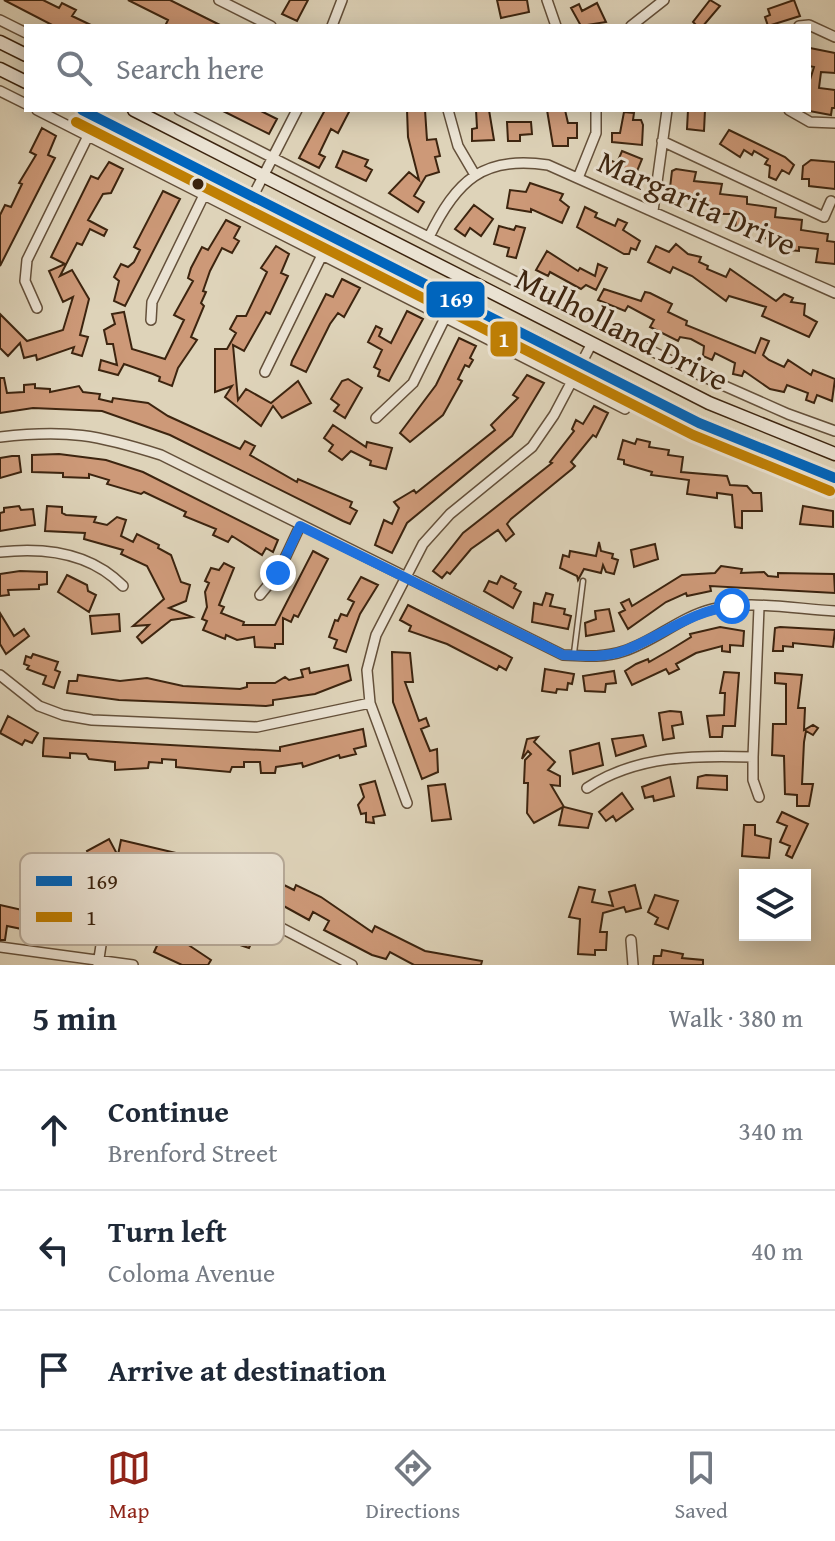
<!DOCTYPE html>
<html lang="en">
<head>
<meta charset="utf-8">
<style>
	:root { --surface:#fff; --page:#f6f6f7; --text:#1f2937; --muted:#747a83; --line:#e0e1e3; --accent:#8f2418 }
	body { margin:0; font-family:"Gentium Book Plus",serif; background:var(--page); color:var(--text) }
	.controls { position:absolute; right:24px; bottom:24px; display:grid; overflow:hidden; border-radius:0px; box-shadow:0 4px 20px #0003 }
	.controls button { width:72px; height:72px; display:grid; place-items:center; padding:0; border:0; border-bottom:2px solid var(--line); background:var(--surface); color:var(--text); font:40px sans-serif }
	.stop { position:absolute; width:24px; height:24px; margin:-18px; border:6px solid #1a73e8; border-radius:50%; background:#fff }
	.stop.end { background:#1a73e8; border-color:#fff; box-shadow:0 2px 8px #0008 }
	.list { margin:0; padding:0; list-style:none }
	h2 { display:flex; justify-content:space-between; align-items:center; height:104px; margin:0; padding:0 32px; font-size:34px }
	h2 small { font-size:26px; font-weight:400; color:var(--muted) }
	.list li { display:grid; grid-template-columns:52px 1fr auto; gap:24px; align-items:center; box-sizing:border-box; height:120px; padding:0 32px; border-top:2px solid var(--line) }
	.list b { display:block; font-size:30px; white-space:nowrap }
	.list p { margin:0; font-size:26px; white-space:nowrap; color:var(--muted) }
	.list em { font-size:26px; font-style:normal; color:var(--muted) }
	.icon { flex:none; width:44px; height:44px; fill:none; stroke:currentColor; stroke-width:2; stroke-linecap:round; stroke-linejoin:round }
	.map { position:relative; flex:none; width:835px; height:965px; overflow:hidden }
	.search { position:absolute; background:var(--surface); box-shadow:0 4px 20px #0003; left:24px; right:24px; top:24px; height:88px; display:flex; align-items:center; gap:20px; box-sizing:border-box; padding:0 28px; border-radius:0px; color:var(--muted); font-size:30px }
	.sheet { height:464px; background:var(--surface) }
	nav { display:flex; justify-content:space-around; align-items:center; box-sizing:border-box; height:112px; border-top:2px solid var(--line); background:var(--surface); font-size:22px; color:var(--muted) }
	nav a { display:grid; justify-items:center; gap:4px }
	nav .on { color:var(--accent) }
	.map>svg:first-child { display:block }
	.building { fill:#cd9978; stroke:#3c240f; stroke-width:2 }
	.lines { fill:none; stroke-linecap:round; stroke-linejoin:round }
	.service-casing { stroke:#64503a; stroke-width:7 }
	.minor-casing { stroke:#64503a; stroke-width:12 }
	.secondary-casing { stroke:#3c240f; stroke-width:15 }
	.service { stroke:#eae2d2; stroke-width:4 }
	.minor { stroke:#eae2d2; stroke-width:9 }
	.secondary { stroke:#eae2d2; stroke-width:12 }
	.bus-1-casing { stroke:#eae2d2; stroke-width:16 }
	.bus-2-casing { stroke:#eae2d2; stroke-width:16 }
	.bus-1 { stroke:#0065bd; stroke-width:10 }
	.bus-2 { stroke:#bf7f04; stroke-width:10 }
	.route { stroke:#1a73e8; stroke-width:10 }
	.bus-dot { fill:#3c240f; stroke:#eae2d2; stroke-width:3 }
	.labels { text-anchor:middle; stroke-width:6; stroke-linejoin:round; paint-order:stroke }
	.street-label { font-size:32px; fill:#3c240f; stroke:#eae2d2 }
	.key { fill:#eae2d2; stroke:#b6a998; stroke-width:2 }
	.key-label { font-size:22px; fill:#3c240f }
	.line-badge { stroke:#eae2d2; stroke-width:3 }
	.badge-label { font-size:22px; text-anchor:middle; font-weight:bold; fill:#fff }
</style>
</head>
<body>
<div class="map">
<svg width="835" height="965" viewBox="0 0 835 965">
	<rect width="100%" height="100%" fill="#ded3b9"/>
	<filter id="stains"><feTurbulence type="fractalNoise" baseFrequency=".0025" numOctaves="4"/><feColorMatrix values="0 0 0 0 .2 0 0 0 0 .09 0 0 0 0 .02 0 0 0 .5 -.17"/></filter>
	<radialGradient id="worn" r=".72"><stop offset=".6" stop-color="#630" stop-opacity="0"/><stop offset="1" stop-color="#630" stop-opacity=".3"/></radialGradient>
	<path class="building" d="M4,0h39l16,8 3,-5 14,7 -4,6 21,10h-39z
		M128,0h42l52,26h-57l3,-6z
		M290,0h18l-11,21 -15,-7z
		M497,0h30l2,12 -28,6z
		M710,0l10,6 -17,20h-6l-4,-4z
		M794,0l6,16 -32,10 -3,-9 5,-2 -2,-6z
		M597,3l9,19 -25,4 -10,-18 8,-4 3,7z
		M810,48l25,5v20l-14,-1 -2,16 16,2v18h-3l-1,7 -22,-4v-28l5,-16 -5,-1z
		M221,110h38l18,9 -8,15z
		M325,110h25l-12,23 -7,-4 -12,25 6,3 -6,11 -20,-10z
		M407,110h18l2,30 9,-1 4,17 -5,1 4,15 -13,4 -12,20 10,6 -6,10 -29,-19 20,-21 10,8 -11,-43z
		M476,110h13l5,30 -22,1v-12l5,-1z
		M547,110h18l3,13h9v15h-9v8h-15z
		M688,110h17l-1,21 -17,-2z
		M624,112l10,1 -1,7h8l2,5 -1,20 -30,-3v-9h8z
		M507,122h24l1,12 -12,1v6h-12z
		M42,128l14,8 -8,19 7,3 -55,108v-51l5,-10 6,2 11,-23 -3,-1 17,-28 -6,-3z
		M729,130l56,27 9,8 -5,9 -7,-4 -6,10 -7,-3 1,-11 -5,-2 3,-5 -14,-8 -2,4 -8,-5 -4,7 -20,-13z
		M343,151l25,9 -3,6 7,4 -6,11 -30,-14z
		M622,151l20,8 -9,22 -28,-12 4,-9 8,3z
		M811,160l24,2v27l-26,-3v-7h-7l1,-13z
		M109,162l14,7 -12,24 -8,1 -15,26 19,10 -3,6 -14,-7 -8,16 -5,-2 -17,33 12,-6 17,29 -9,36 8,2 -6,19 -10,-3 2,-6 -37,13 -1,-5 -12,3 -4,-15 -12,13 -8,-8v-34l27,27 36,-11 10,-33 -10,5 -14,-31 16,-7 -14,-7 40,-81 7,3z
		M676,169l20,3 -2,9 28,3 -2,10 27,3v7l29,4 -1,9 27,3 -1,10 27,4 -1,7 8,1v22l-19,-2 2,-13 -19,-2v4l-10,-1 1,-8 -27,-4 1,-8 -29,-3 2,-13h-29l1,-8 -40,-10 3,-25z
		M530,183l33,11 -3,6 9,7 -7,16 -31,-14v3l-24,-4 3,-18 16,2z
		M163,191l17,8 -55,107 -11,-5 5,-20 -5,-4 7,-13 7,3 6,-5 6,-12 -6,-3z
		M474,205l19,14 -12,17 -11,-8 -5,8 -10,-7z
		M585,207l12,6 -2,4 20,9 3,-7 9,4 -4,7 17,11 -4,9 -5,-2 -2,6h-5l-47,-27z
		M226,220l14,7 -6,11 5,3 -7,12 -10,-5 -12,23 -7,20 3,1 -5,11 3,3 -13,31 6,3 -19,28 -6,18 -13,-5 1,-4 -7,-3 -29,-10 -6,11 -19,-5 2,-10 16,5 -4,-21h-6l-3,-14 11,-6 -3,-10 12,-2 8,37 33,10 19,-39 -10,-5 19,-34 -5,-3 3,-10 11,-21 6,3z
		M499,226l15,4 2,-4 9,2 -9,30 -9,-2 2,-8 -15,-4z
		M676,244l12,10 13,3 -2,5 9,4 -1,3 19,8 4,-8 46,32 8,-7 9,4 -2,4 14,2 -1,11 13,7 -8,15 -47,-21 4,-9 -37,-11 -3,5 -34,-25 -19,-9 -3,6 -22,-11 8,-16 13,6z
		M276,246l13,8 -8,19 7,3 -18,38 -4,-2 -22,39 -11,-6 5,55 8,-11 25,14 27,-22 13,22 -29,15 -9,-12 -12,20 -36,-29 7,-11 -17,6v-43h12l9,-16 -6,-4 7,-13h9l21,-44 -6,-4z
		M547,251l31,20 2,-3 15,8 3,-12 9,4 -11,22 -10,-5 -5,4 -31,-17 -2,4 -12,-6z
		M342,279l18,9 -16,29 -6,-4 -8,11 -24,48 -15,-7 1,-4 34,-67 7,3z
		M604,289l37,12 4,-9 5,1 22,11 -4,8 19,9 -1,4 69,28 6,-15 8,3 -6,14 6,5 15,7 4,-7 23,15 2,-5 22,9 -3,22 -15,-6 -3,8 -8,-3 2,-7 -21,-8 -3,7 -14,-3 -26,-18 -2,5 -9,-2 2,-11 -20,-10 -3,7 -9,-4 1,-10 -13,-7 -11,-2 -2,4 -28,-14 4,-7 -26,-14 -3,5 -27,-11z
		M407,311l16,8 -34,62 -11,-5 2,-6 -6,-3 8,-17 -14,-8 8,-16 6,3 -3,7 12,7z
		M459,338l17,8 -6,12 3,2 -4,7 -4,-2 -7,14 4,2 -19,34 -33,27 -10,-9 36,-48z
		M527,375l17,8 -32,53 -105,87 -15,30 -17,-8 9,-25 8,4 7,-16 -5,-6 20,-12 2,3 79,-63 -4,-5 27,-27 -5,-3z
		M0,378h4l3,15 17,-1v-7l11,-1v4l15,1v3l29,-6 4,6 17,2 -1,5 13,3 1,-4 35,5 20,13 72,33 5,-8 10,5 -5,9 47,27 1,-3 54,23 -2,5 7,4 -7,13 -7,-3 -173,-86 -68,-24 -69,-3 -33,5z
		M348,379l14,9 -17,30 -11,-7 5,-6 -8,-6 11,-18z
		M594,406l14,7 -12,24 -3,-2 -22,27 4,4 -3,3 -61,50 -4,5 7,10 -8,7 -8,-11 -27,19 -21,25 -3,-2 -5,6 -9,-7 30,-38 89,-70 -2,-1 24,-31 -2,-2 4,-9 7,4z
		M333,425l33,22 1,-5 25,6 -6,21 -16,-4 1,-4 -20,-10 -9,9 -13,-9 4,-6 -9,-7z
		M637,439l13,3 -1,5 20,3 -1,5 15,2 -2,15 46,4 3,9 17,1 6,7h8l1,18h-20v17l-7,-1 -3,-32 -15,-2v5l-30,-4 2,-14 -38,-5 1,-3 -28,-8v-4l-6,-1 5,-19 12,4z
		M59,454l47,6 37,12 135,68 -5,12 -7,-4 -4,7 -30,-19 -4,6 -15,-7 3,-6 -32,-13 2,-4 -42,-20 -3,2 -34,-10 2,-4 -20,-6v4l-26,-1v-4l-31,-1v-17z
		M12,456h7l2,16 -21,6v-20z
		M19,506l2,4 12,-1 2,16 -35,6v-18l4,-1v-4z
		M47,506l15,1v6l4,2 30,2 -2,5 13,3 10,-8 9,3 -5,16 12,6 4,-8 22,11 -1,3 13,7 10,27 9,3 -4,16 -17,7 23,9 -21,3 -29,23 -5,-6 12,-12 -16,1 31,-27 -17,-33 -26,-12 2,-4 -39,-11 1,-6 -40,-2z
		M803,506l30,5v16l-33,-3z
		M599,542l2,9 12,3 -1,4 6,2 -4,14 -8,-2 -3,-7 -2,8 -17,-4 -6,11 -1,-4 -17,-8 3,-13 6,2 1,-6 26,5z
		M655,544l3,15 -24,8 -3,-17z
		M313,551l15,8 -30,58 -4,-2 -3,7 -8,-4v26h-8v4l-20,-1 -1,-10 -17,3 -11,-5 -1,4 -22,-9 4,-9 -5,-2 5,-12 -2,-15 4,-9 -4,-2 6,-13 8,2 5,-7 10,5 -15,37 5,2 -3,6 23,9 -1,3h32z
		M721,566l21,3 -1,4 23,-1 4,4 10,1v-4l56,1 1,19 -125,-7 1,5 -24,5 -1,-3 -20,9 -38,27 -9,-16 6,-3 -4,-7 8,-4 3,7 50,-31 33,-2z
		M20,571l27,1v12l-8,1v4l-31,1 1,5 -9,1v-22z
		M67,575l20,10 1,6 8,4 -7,17 -31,-20z
		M501,576l15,8 -2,4 7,4 -8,16 -29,-17 5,-10 8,3z
		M361,577l17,8 -18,29 -14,38 -12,-4 3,-8 -8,-3 6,-17 3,1 3,-7 6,2 7,-14 -6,-3z
		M546,593l7,2 -3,11 15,3 -1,5 7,2 -3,13 -36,-7 2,-19 8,2z
		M408,605l97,49 7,4 -6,12 -7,-4 -2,4 -50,-26 -38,-13 2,-5 -11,-6z
		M609,609l5,22 -28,5 -1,-13 11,-4 -1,-8z
		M0,613l14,23 10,-7 5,7 -23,18 -6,-10z
		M119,614l1,17 -28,3 -2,-18z
		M720,627l24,4 -1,15 -13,-1v7l-8,-1v-5l-26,7 -20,11 3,5 -10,5 -3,-5 -34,16 -7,-14 11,-7 12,-5 1,3 21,-12 21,-13 -1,-3z
		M780,627l55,3 -2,17 -40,-4v4l-10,-1v5h-10l2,-23z
		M392,652l18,1 3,29h-8l14,39 7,-3 3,8 -8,3 9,22 7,-2 1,23 -16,7 -29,-77z
		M33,654l25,8 -3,8 5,2 -6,16 -11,-4 3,-8 -19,-7 2,-3 -5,-2 2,-8 5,2z
		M348,665l3,15 -36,14 -42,6v5l-7,1 -147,-6 -52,-7 2,-12h8l1,-6 42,6 27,-3 36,8 57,3 7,-2v-4h28l10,-6 4,3 14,-3 -2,-7 8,-2 1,5z
		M545,669l29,5 -2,10 -4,-1 -1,7 -10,-1 -1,4 -14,-2z
		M614,671l2,12 -10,1 -1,8 -20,-1 -2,-15z
		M724,672l15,1 -4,53h-12l-1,11h-12l-3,-21 17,-1 1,-22h-5z
		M775,673l27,2 -4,33h7l-1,22 9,-5 5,3 -5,7 -7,-4 -2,11 -2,42h11l-4,22h-12v-11l-12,-1 -1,-38 -12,-1 1,-31h13v-40l-11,-1z
		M670,711l11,1 2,12 -11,2 2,12 -11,2 -4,-27z
		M8,716l30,17 -6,10 -7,-3 -3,5 -22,-12z
		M363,729l3,17 -12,3 2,5 -16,4 -1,-3 -36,12 -1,-4 -26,4 -1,6h-14l-1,-11h-16v5h-12l-2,5 -54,-5v-7l-14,-1v4l-13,-1 -1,6 -33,2v-8l-26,-3 -3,-5 -16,-1v5l-27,-2v-3l1,-15 236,13v-4z
		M643,735l3,11 -30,10 -4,-17z
		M538,737l-4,5 21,20 -7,8 12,6v10l-9,-1 13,22 28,7 -4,14 -29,-3 4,-18 -29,16 -7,-10 1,-30h-4l1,-23 6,-6 -3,-3 -6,8 5,-20z
		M599,743l4,22 -30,9 -3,-23z
		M706,775l21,1v14l-30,-2 1,-11z
		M670,777l4,19 -20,5 -1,-5 -8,2 -3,-11z
		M375,781l10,34 -12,2 1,6 -8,-1v-9l-5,1 -3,-9 6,-8 -4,-12z
		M445,784l6,35 -19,2 -4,-35z
		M622,793l11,16 -17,12 -3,-5 -7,5 -7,-9z
		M782,812l26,12 -16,34 -6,-3 4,-9 -10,-4 7,-16 -10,-4z
		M744,825h11v10l16,4 -2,19 -27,-2z
		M109,839l7,13 -14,8 5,8 -10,6 -10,-23z
		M121,840l55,13 -2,8 33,7 29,4 3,-10 24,2 -1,10 32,16 2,-5 25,12 51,35 3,-6 50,25 57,10 -1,4h-67l-24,-13 -4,7 -14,-4 -48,-25 5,-9 -16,-9 -4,8 -49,-27 4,-8 -19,-4 -3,10 -44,-11 -9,3 -33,-10 -1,3 -11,-3v-4l-12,-2 2,-10 -16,-2z
		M635,885l6,23 -15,4 -2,-5 -21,6 -3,19h7l-1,18h-11v5l-17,-1 2,-35 -11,-2 10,-30 16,3 -3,12 21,4 -4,-14z
		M655,895l23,6 -10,28 -13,-5 3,-6 -10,-6z
		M0,905l53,12 -2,14 -9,-1 -1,3 -34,-7 -2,14h-5z
		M203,916l54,15 -8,17 -24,-8 2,-2 -27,-5z
		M172,934l39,26 -3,5h-26l-28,-13 8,-17 8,4z
		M662,950l21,4 -1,4 21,2v5h-50l1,-9h7z"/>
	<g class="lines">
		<g class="service-casing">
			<path id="service" d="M574,653l9,-72"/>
		</g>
		<g class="minor-casing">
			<path id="minor" d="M219,0l52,26
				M547,0l9,26
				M0,20l26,13
				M332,26l10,-26
				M631,26l33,-26
				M799,26l10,-1 26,12
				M0,91l26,13
				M37,110l588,299
				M179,110l514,262 95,42 47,17
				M448,110l10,36 17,29
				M789,110l21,12 25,1
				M662,141l162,76 7,-16
				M578,178l18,-45v-23
				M253,196l44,-86
				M653,211l14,-101
				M429,237c27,-56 54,-82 119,-72l287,128
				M37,308l-12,-27 2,-21 61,-124
				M151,320l1,-18 52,-107
				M265,372l57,-117
				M376,418l37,-35 32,-65
				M0,437c67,-8 98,-2 161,18l402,200c20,1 41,3 61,-4 31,-10 56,-34 88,-42 39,-9 84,0 123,2
				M0,552c44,-5 91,1 123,34
				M260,595l18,-22 22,-47
				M0,675l39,31 24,9 29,5 165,7 113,-24
				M587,788c49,-33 110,-33 166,-31
				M759,797l-6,-17v-23l6,-150
				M407,803l-37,-100 -3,-33 9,-35 47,-91 27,-30 82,-67 22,-32 38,-72
				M631,940l2,25
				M0,947l133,18
				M98,965l10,-66 7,-8 10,-4 124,24 103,54"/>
		</g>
		<g class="secondary-casing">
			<path id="secondary" d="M0,42l26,13
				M0,69l26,13
				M82,110l617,313 136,55
				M134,110l575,293 126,51"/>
		</g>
		<use href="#service" class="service"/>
		<use href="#minor" class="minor"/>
		<use href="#secondary" class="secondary"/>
		<g class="bus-1-casing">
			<path id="bus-1" d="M82,110l617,313 136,55"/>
		</g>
		<g class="bus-2-casing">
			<path id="bus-2" d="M76,122l617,313 137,56"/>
		</g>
		<use href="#bus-1" class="bus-1"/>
		<use href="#bus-2" class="bus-2"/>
	</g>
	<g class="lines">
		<path class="route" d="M278,573l22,-47 263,129c21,1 43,3 63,-5 37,-15 66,-39 106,-44"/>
	</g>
	<circle class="bus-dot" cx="198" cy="184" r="7"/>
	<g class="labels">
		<g class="street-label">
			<text transform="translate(697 203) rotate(24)" y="11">Margarita Drive</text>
			<text transform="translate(622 329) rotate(27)" y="11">Mulholland Drive</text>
		</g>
	</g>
	<rect x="20" y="853" width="264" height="92" rx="12" class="key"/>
	<rect x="36" y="876" width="36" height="10" fill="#0065bd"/>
	<rect x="36" y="912" width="36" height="10" fill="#bf7f04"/>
	<g class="key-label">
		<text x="86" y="889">169</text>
		<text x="86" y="925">1</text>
	</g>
	<g class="line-badge">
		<rect x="425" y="280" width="61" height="39" rx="8" fill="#0065bd"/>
		<rect x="489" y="320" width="30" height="38" rx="8" fill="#bf7f04"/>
	</g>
	<g class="badge-label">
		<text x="456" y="307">169</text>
		<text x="504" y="347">1</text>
	</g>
	<rect width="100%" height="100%" filter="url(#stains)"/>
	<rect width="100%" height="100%" fill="url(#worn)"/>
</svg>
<div class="controls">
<button><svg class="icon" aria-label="layers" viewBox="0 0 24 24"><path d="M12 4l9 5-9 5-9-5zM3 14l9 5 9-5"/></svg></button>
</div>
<div class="stop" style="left:732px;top:606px"></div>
<div class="stop end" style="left:278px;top:573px"></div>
<div class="search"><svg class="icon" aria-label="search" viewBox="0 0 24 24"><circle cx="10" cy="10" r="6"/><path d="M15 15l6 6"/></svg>Search here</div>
</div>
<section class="sheet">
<h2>5 min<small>Walk · 380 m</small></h2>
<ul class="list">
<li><svg class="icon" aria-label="ahead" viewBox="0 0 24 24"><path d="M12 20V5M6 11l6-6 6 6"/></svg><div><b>Continue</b><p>Brenford Street</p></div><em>340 m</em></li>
<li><svg class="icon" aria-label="left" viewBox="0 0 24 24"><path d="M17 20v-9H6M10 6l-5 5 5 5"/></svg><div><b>Turn left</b><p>Coloma Avenue</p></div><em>40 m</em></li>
<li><svg class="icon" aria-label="arrive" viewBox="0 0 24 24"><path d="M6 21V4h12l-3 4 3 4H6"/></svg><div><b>Arrive at destination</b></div></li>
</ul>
</section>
<nav>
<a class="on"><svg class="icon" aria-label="map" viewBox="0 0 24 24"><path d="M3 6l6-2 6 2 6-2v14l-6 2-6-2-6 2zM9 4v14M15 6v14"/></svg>Map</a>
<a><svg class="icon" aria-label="directions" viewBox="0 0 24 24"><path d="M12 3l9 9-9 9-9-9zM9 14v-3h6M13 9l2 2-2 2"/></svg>Directions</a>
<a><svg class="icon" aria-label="saved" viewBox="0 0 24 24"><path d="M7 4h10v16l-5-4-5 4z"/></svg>Saved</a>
</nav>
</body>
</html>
